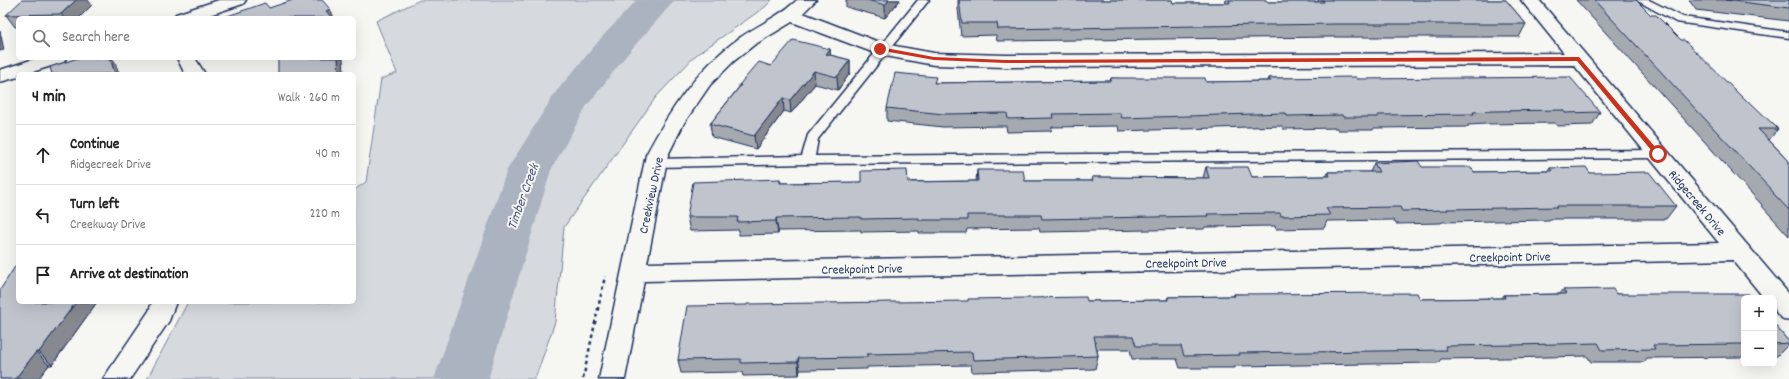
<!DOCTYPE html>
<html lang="en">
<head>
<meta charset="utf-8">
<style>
	:root { --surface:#fff; --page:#f6f6f6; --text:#222; --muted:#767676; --line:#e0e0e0 }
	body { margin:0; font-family:Dekko,sans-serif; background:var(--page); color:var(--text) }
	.controls { position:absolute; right:12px; bottom:12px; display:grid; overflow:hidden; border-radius:6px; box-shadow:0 4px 16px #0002 }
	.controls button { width:36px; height:36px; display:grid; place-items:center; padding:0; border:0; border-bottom:1px solid var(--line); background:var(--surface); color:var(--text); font:20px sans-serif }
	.stop { position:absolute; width:12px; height:12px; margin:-9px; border:3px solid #c8321e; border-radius:50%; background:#fff }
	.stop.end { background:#c8321e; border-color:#fff; box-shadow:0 1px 4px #0008 }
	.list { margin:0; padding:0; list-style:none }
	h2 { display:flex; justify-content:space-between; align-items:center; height:52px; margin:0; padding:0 16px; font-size:17px }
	h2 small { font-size:13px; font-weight:400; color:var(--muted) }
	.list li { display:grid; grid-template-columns:26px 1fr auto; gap:12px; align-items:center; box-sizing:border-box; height:60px; padding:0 16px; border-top:1px solid var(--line) }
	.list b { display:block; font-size:15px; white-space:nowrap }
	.list p { margin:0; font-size:13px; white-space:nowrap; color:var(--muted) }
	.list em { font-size:13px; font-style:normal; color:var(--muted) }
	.icon { flex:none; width:22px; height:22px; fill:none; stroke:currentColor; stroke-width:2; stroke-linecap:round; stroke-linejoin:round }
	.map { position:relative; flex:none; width:1789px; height:379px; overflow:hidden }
	.search { position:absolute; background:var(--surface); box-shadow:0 4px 16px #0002; left:16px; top:16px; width:340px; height:44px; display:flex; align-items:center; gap:10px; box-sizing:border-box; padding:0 14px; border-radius:6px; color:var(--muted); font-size:15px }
	.panel { position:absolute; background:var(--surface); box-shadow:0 4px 16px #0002; left:16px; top:72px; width:340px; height:232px; border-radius:6px }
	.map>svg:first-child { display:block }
	.green { fill:#d6d9dd; stroke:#78849e }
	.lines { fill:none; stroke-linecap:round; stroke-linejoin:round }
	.river { fill:#abb2c0; fill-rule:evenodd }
	.service-casing { stroke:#1b2f5e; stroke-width:3 }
	.minor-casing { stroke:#1b2f5e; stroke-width:3 }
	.path { stroke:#1b2f5e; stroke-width:2.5; stroke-dasharray:3.5 3.5; stroke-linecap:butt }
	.service { fill:#f6f6f2; fill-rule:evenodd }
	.minor { fill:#f6f6f2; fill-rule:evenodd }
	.wall { fill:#a5a9b0; stroke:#1b2f5e }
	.shaded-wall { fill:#868990; stroke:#1b2f5e }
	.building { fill:#c0c4cd; stroke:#1b2f5e }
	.route { fill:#c8321e }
	.labels { text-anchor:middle; stroke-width:4; stroke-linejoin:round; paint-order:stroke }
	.street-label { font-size:13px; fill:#1b2f5e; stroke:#f6f6f2 }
	.water-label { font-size:14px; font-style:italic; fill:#46567b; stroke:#f6f6f2 }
</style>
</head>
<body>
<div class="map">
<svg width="1789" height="379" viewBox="0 0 1789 379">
	<rect width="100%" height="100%" fill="#f6f6f2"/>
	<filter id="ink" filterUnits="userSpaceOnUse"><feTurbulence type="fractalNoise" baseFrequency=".025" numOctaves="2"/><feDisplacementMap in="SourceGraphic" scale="8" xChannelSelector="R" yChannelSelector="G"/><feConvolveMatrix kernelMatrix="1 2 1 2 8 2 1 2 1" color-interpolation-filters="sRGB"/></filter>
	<g filter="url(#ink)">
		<path class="green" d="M420,0h352l-7,7 -69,48 -40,42 -92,130 -9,95 -20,57h-388l41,-77h166v-112l12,-8 15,-103 16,-6 -21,-52z"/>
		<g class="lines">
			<path class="river" d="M637,0h38l-46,52 -43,55 -35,63 -63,209h-54l73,-209 48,-77 48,-57z"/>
			<g class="service-casing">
				<path id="service" d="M918,0h11l-111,139 -3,17 843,-6 4,1 2,3 -2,3 -4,1 -850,6 -152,3 -4,-1 -2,-3 2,-3 4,-1 146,-3 6,-21z
					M1636,0h13l34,17 106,15v6l-113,-16z"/>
			</g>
			<g class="minor-casing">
				<path id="minor" d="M219,0h27l-3,4 -43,14h-27l3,-4z
					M797,0h19l-13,13 81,31 50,9 72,2 558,-2 -43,-53h18l250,294v27c-13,-4 -15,-10 -15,-23h-10l-31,-38 -1089,21 -19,98h-26l47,-224c24,-45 51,-86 92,-116 20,-14 42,-23 59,-39zM792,22l88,33 54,10 72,2 568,-2 145,178 -1072,20 21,-108 16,-32 26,-38 24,-24 20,-16z
					M37,58h29l-2,4 -38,12h-8v3l-18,5v-12z
					M177,58h18l10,16h-20z
					M152,302h24l-7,19 -39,58h-27l46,-68z"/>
			</g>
			<path class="path" d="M583,379l22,-103"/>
			<use href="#service" class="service"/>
			<use href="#minor" class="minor"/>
		</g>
		<path class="wall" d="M846,0h54l-15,18 -39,-11z
			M958,0h214l1,3h52l1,-3h40l2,2h49l1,-2h188l20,24 -7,13h-188l-334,4 -1,-6 -35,1 -3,-27z
			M1576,0h60l15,15 30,25 66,62 31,27 -9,11 20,21v75l-27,-30v-1z
			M1689,0h100v21l-93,-11z
			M92,5l-13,13h-61v9h-3l-9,-12z
			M830,49v6l20,5v13l-12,17 -23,-6 -24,29 -7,-2 -28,38 -44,-12 -2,-13 29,-37v-2l32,-19z
			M1111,78l95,4 62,-1 1,-3 88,1 243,33 -8,13 -35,1 -2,-3 -69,1 -18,1v2l-94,1 -1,2h-35l-1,-2 -54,1 -1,-3 -163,5 -1,-5 -66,1 -1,4 -44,1 -1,-6 -63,1 -56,-6v-13l48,-25 175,-2z
			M1374,163l100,9 74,-1 2,-3 40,5 86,33 -10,13h-116l-1,1 -107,2 -1,1 -45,1 -3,-4 -66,1 -3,7 -48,1 -1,-3 -70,1 -1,2 -164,3 -1,-4 -72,1 -1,4h-47v-2l-58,1v-2l-83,1v3l-39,1v-5l-49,1 -3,-14 93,-38 1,4 195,-2 1,-11 48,11h66l1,-4 111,1 3,-11 46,10 75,-1 1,-4h42z
			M1563,290l53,4 128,4v59l-97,1 -3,4h-53l-4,-6 -82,2 -64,1 -3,4 -203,3v2h-55l-3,-9h-45l-2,-10h-33l1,7 -3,13 -123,3 -1,-7 -104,2v2l-67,1 -1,5 -56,1 -1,-4 -61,1 -3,-13 409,-59 80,-1 1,-3 65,-1 1,-2 186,5 82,-1 2,-3 56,-1z
			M18,302h79l-45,63h-3l-11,14h-38z
			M1774,324l15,18v2l-12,12h-3z"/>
		<path class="shaded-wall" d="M76,0h12l4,5 -13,13h-15l-3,-4z
			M889,0h11l-15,18v-13z
			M330,9l4,9h-4l-4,-7z
			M0,31l4,19 -4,1z
			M830,49l1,13 -5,-8z
			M110,58h2l3,4 4,12h-4z
			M338,58h5l1,16h-5z
			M850,60v13l-12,17 -1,-13z
			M814,71l1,13 -24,29 -1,-13z
			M783,98l1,13 -28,38 -2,-13z
			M776,218l2,13v3l-2,-13z
			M76,302h21l-45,63 -13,-13z
			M36,352l13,13 -11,14h-23z
			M798,358l2,12 -1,5 -1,-13z"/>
		<path class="building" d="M22,0h54l-15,14 -55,1z
			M293,0h29l8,9 -4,2 6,7h-110l43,-15 4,5z
			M867,0h22l-4,5z
			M959,0h213l1,3h57l-1,-3h37l2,2h56l-1,-2h183l20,24h-190l-338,5 -1,-6h-35z
			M1594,0h42l15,15h5l25,25h3l63,62h3l28,27h-20l31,32v49l-16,-17h1z
			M1725,0h64v8z
			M793,40l37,9 -4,5 24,6 -13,17 -23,-6 -24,29 -7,-2 -29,38 -44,-12 31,-39h-2l20,-23 12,4z
			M78,58h32l5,16h-63l-2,-7z
			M278,58h60l1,16h-61z
			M895,73l41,4 -2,6 177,-2v-3h94l1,4 65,-1 -2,-3 87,-1 1,2 213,-2 30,35 -35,1 -2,-3 -70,1 -20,1 1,2 -96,1v2h-35l-1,-2 -55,1 -1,-3 -164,5 -2,-5 -68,1 1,4 -45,1 -1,-6 -64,1 -56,-6z
			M1418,161l4,6h49l3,5 78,-1 -2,-3 36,-1 4,6 59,-1 27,34h-120l1,1 -110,2 1,1 -46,1 -2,-4 -74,1 4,7 -49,1 -1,-3 -73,1 1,2 -166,3 -1,-4h-74v5h-48v-2l-58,1v-2l-85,1v3l-39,1 1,-5h-51l6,-35 87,-3v4l81,-1v-11l46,-1 1,12 70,-1 -1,-11h46l2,11h68l-1,-4 117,1 -3,-11h42l4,10 78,-1 -2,-4h51l-5,-9z
			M18,262v40h58l-37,50h-3l-21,27h-15v-89z
			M1613,289l3,5h133l3,4h-8v46l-91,1 2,4 -53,1 -4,-7 -84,2 -69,1 2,4 -208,3 1,2 -56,1 -3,-10h-45l-3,-10h-39l4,20 -125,4 -1,-8 -105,2v3l-69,1v4l-57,1v-4l-63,1 9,-54 60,-1v-1l221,-3v-2l118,-2 1,4 81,-1v-3l67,-1 -1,-2 183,-1 3,6 85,-1 -1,-3 62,-1 -3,-4z
			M1774,324l15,18v1l-15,1z"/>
	</g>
	<path class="route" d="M880,47l54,10 72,3 573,-3 82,97 -5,2 -79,-95 -571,2 -72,-3 -56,-10v-3z"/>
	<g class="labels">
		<g class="street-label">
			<text transform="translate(650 195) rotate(-78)" y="5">Creekview Drive</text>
			<text transform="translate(1698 202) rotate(50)" y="5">Ridgecreek Drive</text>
			<text transform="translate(1510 256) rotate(-1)" y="5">Creekpoint Drive</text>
			<text transform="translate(1186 262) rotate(-1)" y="5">Creekpoint Drive</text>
			<text transform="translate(862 268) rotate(-1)" y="5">Creekpoint Drive</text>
		</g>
		<g class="water-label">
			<text transform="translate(522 196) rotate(-70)" y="5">Timber Creek</text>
		</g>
	</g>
</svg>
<div class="controls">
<button>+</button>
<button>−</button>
</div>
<div class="stop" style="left:1658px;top:154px"></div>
<div class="stop end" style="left:880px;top:49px"></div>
<div class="search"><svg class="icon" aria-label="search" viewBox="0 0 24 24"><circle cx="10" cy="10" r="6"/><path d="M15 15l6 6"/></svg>Search here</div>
<section class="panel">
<h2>4 min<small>Walk · 260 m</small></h2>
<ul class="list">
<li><svg class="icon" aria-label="ahead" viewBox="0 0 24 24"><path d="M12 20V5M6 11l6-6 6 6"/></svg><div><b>Continue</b><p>Ridgecreek Drive</p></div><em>40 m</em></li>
<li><svg class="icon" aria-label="left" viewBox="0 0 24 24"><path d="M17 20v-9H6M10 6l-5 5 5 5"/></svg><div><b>Turn left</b><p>Creekway Drive</p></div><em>220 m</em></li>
<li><svg class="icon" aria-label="arrive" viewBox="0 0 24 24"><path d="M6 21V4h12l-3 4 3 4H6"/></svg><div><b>Arrive at destination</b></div></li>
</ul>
</section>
</div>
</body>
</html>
